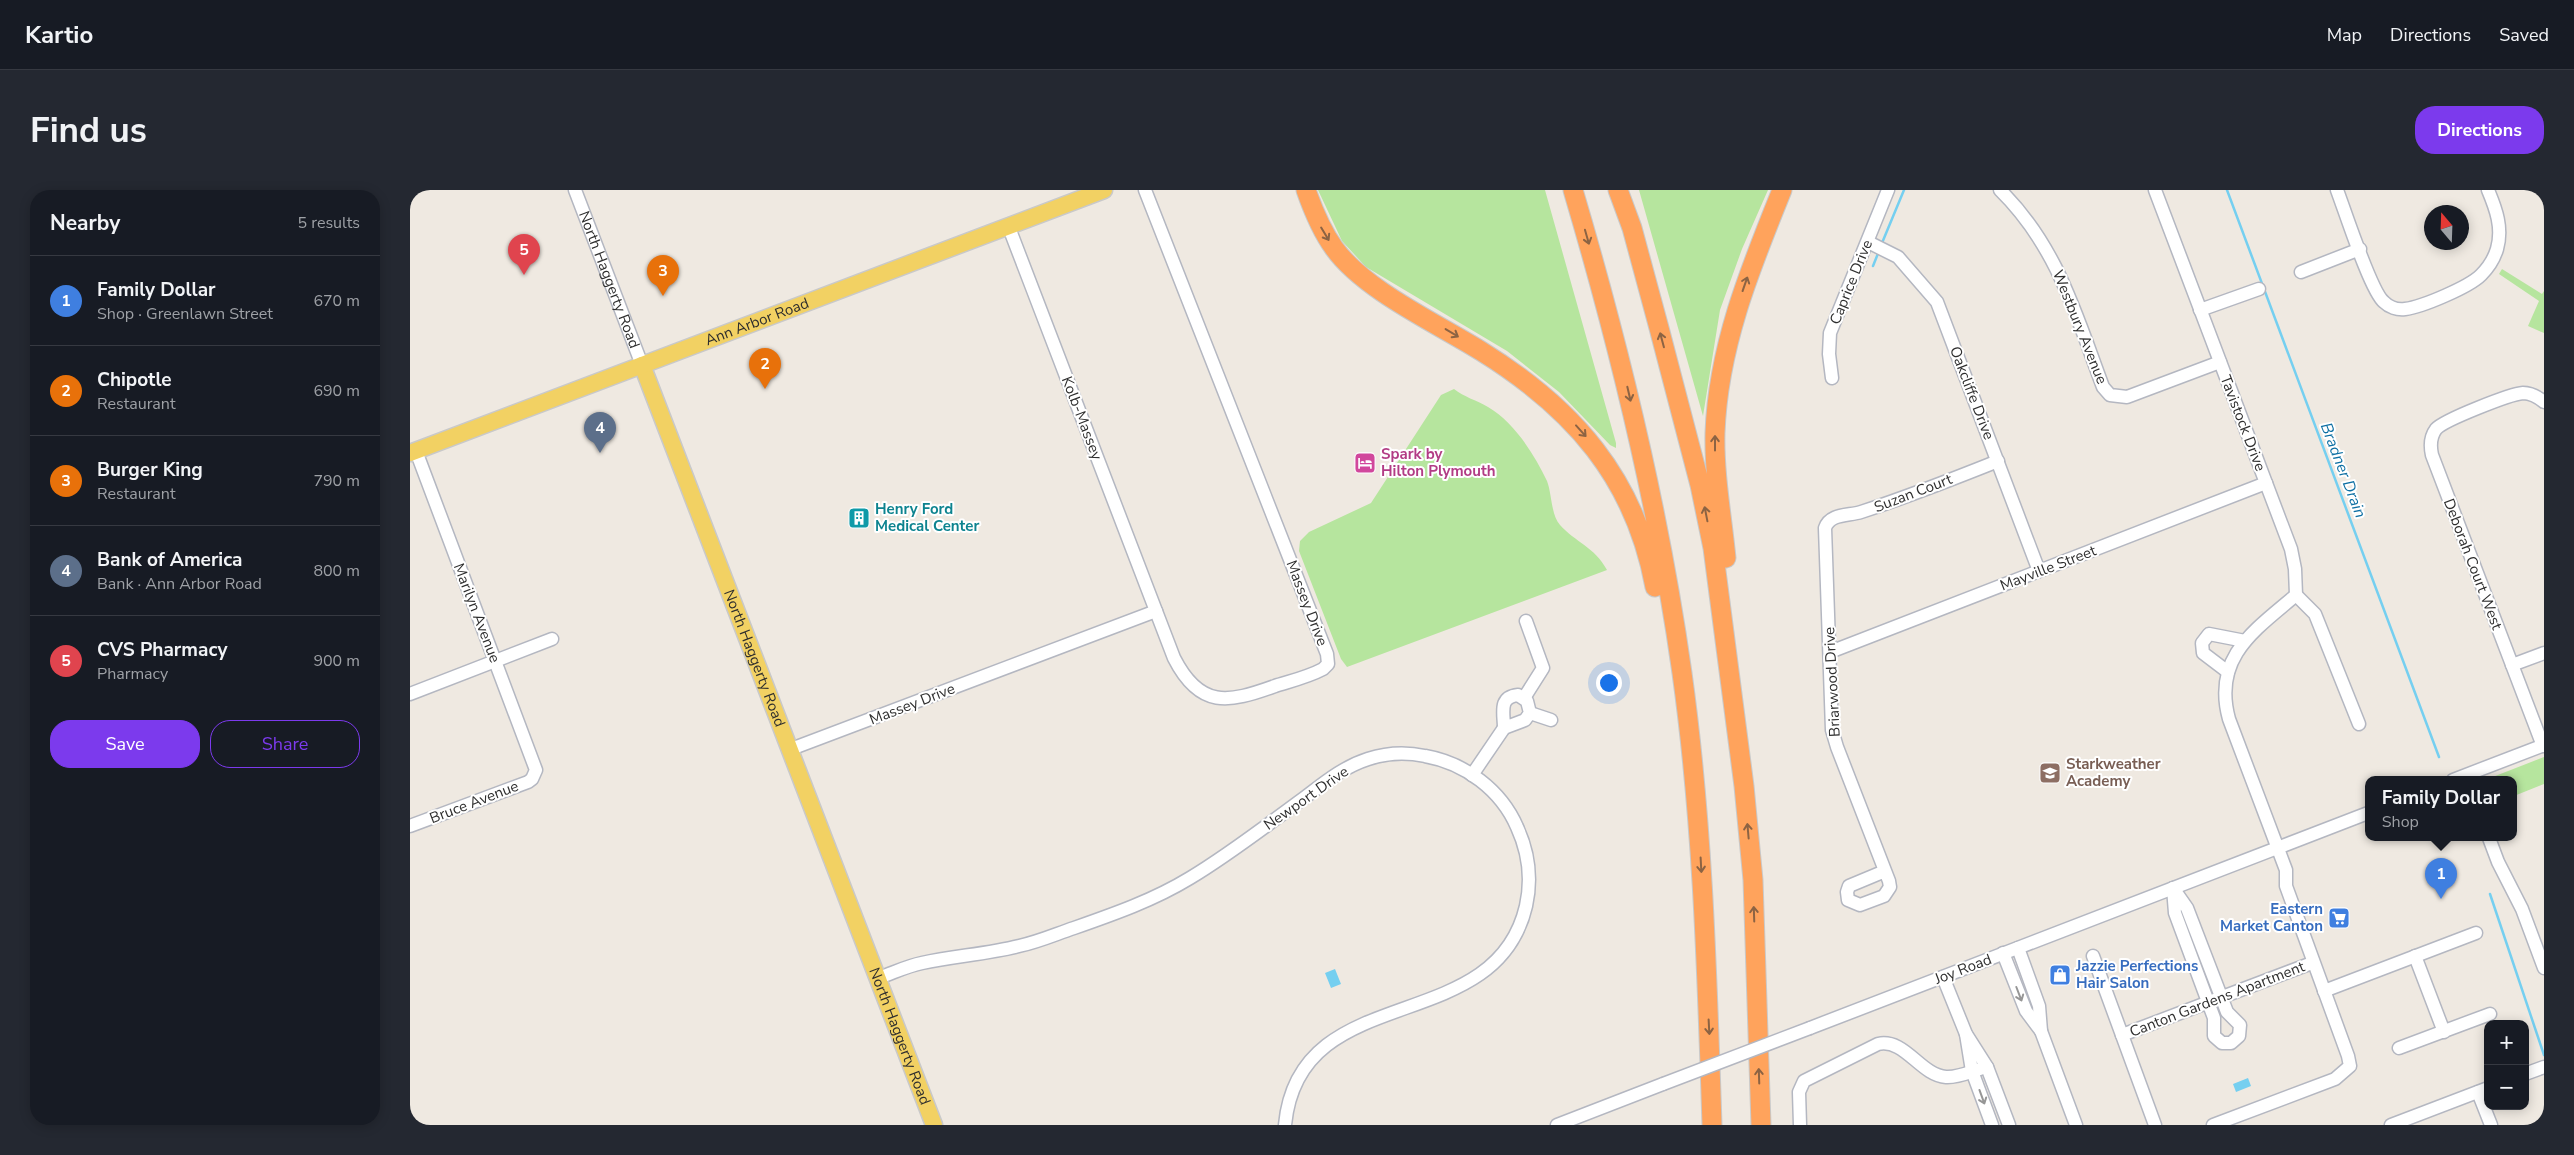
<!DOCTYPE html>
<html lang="en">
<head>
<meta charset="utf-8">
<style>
	:root { --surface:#171b24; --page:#242831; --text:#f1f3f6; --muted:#9ea1a6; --line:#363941; --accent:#7c3aed }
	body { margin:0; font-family:"Nunito Sans",sans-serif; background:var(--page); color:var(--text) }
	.controls { position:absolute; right:15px; bottom:15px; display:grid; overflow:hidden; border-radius:10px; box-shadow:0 2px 12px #0003 }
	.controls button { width:45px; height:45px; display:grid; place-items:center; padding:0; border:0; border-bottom:1px solid var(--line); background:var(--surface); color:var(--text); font:25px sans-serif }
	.compass { position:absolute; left:2014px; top:15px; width:45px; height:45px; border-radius:50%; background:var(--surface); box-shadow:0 2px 12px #0003; rotate:341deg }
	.you { position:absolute; left:1198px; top:492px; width:18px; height:18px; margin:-12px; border:4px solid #fff; border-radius:50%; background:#1a73e8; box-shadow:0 0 0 8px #1a73e833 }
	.badge { display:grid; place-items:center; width:32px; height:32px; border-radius:50%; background:var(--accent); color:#fff; font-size:16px; font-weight:700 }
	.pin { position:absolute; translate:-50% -41px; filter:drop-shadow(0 1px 2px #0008) }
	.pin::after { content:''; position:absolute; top:26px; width:18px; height:15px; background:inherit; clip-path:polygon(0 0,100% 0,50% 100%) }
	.popup { position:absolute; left:1955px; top:586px; width:152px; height:65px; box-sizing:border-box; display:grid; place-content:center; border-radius:10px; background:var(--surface); filter:drop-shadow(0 1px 4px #0005); font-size:16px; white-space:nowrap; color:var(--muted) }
	.popup b { font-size:19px; color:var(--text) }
	.popup::after { content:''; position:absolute; left:50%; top:100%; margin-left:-10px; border:10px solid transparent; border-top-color:var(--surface) }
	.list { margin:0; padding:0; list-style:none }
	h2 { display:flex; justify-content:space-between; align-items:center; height:65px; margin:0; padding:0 20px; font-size:21px }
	h2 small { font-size:16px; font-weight:400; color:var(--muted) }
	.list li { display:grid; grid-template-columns:32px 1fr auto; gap:15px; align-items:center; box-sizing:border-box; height:90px; padding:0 20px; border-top:1px solid var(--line) }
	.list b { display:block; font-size:19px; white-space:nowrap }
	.list p { margin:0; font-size:16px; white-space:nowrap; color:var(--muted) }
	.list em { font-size:16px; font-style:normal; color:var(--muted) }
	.actions { display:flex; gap:10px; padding:15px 20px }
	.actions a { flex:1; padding:11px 0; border:1px solid var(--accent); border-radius:20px; text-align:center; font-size:18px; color:var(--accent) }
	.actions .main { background:var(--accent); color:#fff }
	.map { position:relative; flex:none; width:2134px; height:935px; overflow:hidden; border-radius:20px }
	header { display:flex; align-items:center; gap:30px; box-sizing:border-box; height:70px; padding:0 25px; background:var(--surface); border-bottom:1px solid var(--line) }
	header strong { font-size:24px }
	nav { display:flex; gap:28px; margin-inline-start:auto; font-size:18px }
	.intro { display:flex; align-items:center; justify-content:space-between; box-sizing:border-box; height:120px; padding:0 30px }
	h1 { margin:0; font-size:35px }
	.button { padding:12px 22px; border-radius:20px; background:var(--accent); color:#fff; font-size:18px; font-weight:700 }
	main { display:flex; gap:30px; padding:0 30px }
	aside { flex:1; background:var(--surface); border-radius:20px; box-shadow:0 2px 12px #0003 }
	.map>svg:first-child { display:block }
	.green { fill:#b6e59e }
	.water { fill:#75cff0 }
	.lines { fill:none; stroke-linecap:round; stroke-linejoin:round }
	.stream { stroke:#75cff0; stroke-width:2.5 }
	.minor-casing { stroke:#b4b7c1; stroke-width:15 }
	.major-casing { stroke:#c9c9c9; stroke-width:19 }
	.highway-casing { stroke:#c9c9c9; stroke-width:21 }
	.minor { stroke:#fff; stroke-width:12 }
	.major { stroke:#f2d163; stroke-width:16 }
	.highway { stroke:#ffa35c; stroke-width:19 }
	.minor-bridge-casing { stroke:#b4b7c1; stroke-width:15; stroke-linecap:butt }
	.minor-bridge { stroke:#fff; stroke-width:12 }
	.oneway { stroke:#8c6343 }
	.oneway2 { stroke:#969696 }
	.labels { text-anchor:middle; stroke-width:4; stroke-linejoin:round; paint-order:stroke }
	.street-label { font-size:15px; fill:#2e2e2e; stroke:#fff }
	.hotel-label { font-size:15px; font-weight:bold; fill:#b23c85; stroke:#fff; text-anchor:start }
	.culture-label { font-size:15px; font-weight:bold; fill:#0d838f; stroke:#fff; text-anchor:start }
	.education-label { font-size:15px; font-weight:bold; fill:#785e54; stroke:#fff; text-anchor:start }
	.shop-label { font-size:15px; font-weight:bold; fill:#366cbe; stroke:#fff; text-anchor:end }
	.water-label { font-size:16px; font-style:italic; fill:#0d6fa3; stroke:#fff }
</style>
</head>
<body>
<header>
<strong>Kartio</strong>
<nav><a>Map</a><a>Directions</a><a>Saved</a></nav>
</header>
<div class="intro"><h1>Find us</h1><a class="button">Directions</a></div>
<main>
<aside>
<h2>Nearby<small>5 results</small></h2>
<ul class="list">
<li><span class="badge" style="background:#3f7fe0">1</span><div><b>Family Dollar</b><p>Shop · Greenlawn Street</p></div><em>670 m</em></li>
<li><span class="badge" style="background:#e8710a">2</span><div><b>Chipotle</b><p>Restaurant</p></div><em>690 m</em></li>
<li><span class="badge" style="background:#e8710a">3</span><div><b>Burger King</b><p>Restaurant</p></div><em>790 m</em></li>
<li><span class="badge" style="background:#5c6f8a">4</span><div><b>Bank of America</b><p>Bank · Ann Arbor Road</p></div><em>800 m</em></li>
<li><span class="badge" style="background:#e0444e">5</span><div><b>CVS Pharmacy</b><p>Pharmacy</p></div><em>900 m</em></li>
</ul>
<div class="actions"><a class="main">Save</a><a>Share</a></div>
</aside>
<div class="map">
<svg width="2134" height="935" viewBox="0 0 2134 935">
	<rect width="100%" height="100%" fill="#efe9e1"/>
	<path class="green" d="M908,0h227l71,253v5l-6,-3 -51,-53 -52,-41 -141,-84 -24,-26z
		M1229,0h129l-26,59 -22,61 -17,106z
		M2092,79l40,25 2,-3v42l-16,-7 11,-25 -40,-27z
		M1044,199c10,8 22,11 34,18 26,15 46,47 59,74 5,13 4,34 13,44 15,17 35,22 47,45l-260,97 -6,-8 -42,-108 1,-10 9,-9 62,-29 70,-108z
		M2134,567v27l-30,12v-16h-29z"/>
	<path class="water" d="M925,779l6,15 -10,4 -6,-15z
		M1838,888l3,8 -15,6 -3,-8z"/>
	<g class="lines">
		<path class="stream" d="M1817,0l212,567
			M1472,53l22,-53
			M1463,76l6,-15
			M2080,704l54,161"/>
		<g class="minor-casing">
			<g id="minor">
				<path id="s1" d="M165,0l67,175"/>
				<path d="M1590,0c57,56 76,125 103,197l7,8 17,2 93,-35"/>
				<path d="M1745,0l136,359 4,20 1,26"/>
				<path d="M1927,0c8,21 34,102 47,112 5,5 13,8 21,7 17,-2 64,-22 76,-34 7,-7 13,-16 16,-26 6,-21 -1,-40 -9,-59"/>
				<path d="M598,35l166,433c26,51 54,45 101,28 16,-5 33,-9 48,-17l5,-5 -1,-10 -182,-464"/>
				<path d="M1458,52l30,15 39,45 102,269"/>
				<path d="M1891,82l59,-23"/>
				<path d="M1790,120l59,-21"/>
				<path d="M1422,188l-3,-24 1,-21 58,-143"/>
				<path d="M1886,405l19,19 44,110"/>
				<path d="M1420,462l436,-169"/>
				<path d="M2102,475l32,-12"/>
				<path d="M1818,482l-25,-19 -1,-10 7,-9 36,7"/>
				<path d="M0,504l142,-55"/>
				<path d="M1108,505l9,6 3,12 -5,7 -21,8c0,-15 -6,-31 14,-33z"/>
				<path d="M1114,508l19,-30 -17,-47"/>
				<path d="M1120,523l21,7"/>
				<path d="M2133,556l-111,-291c-2,-9 -2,-18 4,-26 8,-9 74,-35 87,-36 8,0 15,4 21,9"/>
				<path d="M381,559l365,-138"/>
				<path d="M1062,585l32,-47"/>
				<path d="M2043,590l91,-35"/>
				<path d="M0,636l118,-44 4,-3 4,-9 -120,-319"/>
				<path d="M2079,648l9,24 24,47 22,59"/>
				<path d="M1475,681l-36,15 -2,6 1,8 12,5 24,-9 6,-9 -1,-6 -52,-134 -5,-17 -7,-202c5,-15 24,-12 36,-16 46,-15 92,-33 137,-51"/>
				<path d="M1763,698l14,20 40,104 13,13 -1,11 -8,7h-9l-8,-7v-18l-39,-105z"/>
				<path d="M1608,758l21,58 2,25 35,94"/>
				<path d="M1593,763l23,58 15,20"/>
				<path d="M1683,766l62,169"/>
				<path d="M2005,766l29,76"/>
				<path d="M1533,787l23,57 21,33 22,58"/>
				<path d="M468,788c15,-5 29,-12 44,-15 32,-7 65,-9 97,-17 19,-4 37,-12 55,-18 40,-14 80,-28 116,-50 40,-24 77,-53 114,-80 20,-15 39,-31 64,-39 18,-6 39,-7 57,-3 40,7 76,34 92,71 12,26 15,52 9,79 -31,134 -227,71 -241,219"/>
				<path d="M1914,801l152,-58"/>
				<path d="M1400,838l558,-215"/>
				<path d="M1556,844l6,37 20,54"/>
				<path d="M1712,845l190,-72"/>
				<path d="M1989,858l91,-34"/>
				<path d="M2115,884l19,-7"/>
				<path d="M2068,902l13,33"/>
				<path d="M1147,935l106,-41"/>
				<path d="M1390,935l-1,-33 5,-11 74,-37c27,-6 42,31 68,33 13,1 28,-7 41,-10"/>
				<path d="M1803,935l122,-46 15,-13 -2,-10 -62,-170v-16l-57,-151c-17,-62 26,-89 67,-124"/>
				<path d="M1981,935l97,-37"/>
			</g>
		</g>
		<g class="major-casing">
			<g id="major">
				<path id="s2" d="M232,175l292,760"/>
				<path id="s3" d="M0,263l694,-263"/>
			</g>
		</g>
		<g class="highway-casing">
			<path id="highway" d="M896,0c7,20 15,40 28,58 30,42 102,75 147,103 92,57 154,127 174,236
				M1163,0c47,159 86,319 109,483 21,150 25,301 30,452
				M1208,0l14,38 27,100 41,157 13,63 31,238 9,94 8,245
				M1316,368c-4,-41 -12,-83 -11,-125 3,-86 35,-164 67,-243"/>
		</g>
		<use href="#minor" class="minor"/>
		<use href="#major" class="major"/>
		<use href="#highway" class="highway"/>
		<g class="minor-bridge-casing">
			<path id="minor-bridge" d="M1253,894l147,-56"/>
		</g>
		<use href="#minor-bridge" class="minor-bridge"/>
	</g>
	<defs><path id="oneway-shaft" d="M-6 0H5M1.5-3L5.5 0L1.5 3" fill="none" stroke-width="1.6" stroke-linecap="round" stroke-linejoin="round" transform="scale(1.25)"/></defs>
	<g class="oneway">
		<use href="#oneway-shaft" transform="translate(915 44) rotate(59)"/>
		<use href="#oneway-shaft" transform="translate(1177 47) rotate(74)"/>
		<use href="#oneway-shaft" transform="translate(1335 94) rotate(-71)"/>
		<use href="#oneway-shaft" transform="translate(1042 143) rotate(31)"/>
		<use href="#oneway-shaft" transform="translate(1252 150) rotate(-105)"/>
		<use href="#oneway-shaft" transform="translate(1219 204) rotate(77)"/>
		<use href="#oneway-shaft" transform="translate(1171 241) rotate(48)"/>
		<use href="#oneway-shaft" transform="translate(1305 253) rotate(-90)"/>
		<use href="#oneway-shaft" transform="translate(1296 324) rotate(-101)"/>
		<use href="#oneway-shaft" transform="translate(1338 641) rotate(-95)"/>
		<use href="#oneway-shaft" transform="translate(1291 675) rotate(87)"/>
		<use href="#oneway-shaft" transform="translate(1344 724) rotate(-92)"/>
		<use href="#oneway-shaft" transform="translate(1299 837) rotate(87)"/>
		<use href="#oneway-shaft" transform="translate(1349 886) rotate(-92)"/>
	</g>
	<g class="oneway2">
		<use href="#oneway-shaft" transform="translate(1609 804) rotate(69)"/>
		<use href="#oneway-shaft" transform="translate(1572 907) rotate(70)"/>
	</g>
	<defs>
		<g id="hotel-square" transform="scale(1.125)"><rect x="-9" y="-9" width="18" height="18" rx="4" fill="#d1479c" stroke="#fff"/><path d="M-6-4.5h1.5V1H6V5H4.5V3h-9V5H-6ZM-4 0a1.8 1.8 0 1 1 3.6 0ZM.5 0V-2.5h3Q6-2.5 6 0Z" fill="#fff"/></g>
		<g id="building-square" transform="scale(1.125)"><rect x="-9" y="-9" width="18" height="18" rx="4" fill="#0f9aa8" stroke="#fff"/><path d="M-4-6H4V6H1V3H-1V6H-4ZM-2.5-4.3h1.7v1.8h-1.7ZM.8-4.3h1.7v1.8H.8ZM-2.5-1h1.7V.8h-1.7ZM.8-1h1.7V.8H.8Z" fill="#fff"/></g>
		<g id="school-square" transform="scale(1.125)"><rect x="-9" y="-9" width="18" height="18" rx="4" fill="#8d6e63" stroke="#fff"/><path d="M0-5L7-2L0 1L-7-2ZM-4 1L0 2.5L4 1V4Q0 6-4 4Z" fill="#fff"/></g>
		<g id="supermarket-square" transform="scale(1.125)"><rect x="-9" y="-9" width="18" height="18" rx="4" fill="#3f7fe0" stroke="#fff"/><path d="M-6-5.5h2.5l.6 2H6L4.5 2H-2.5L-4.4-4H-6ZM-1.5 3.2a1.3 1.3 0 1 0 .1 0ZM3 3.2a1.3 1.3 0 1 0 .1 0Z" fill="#fff"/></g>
		<g id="shop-square" transform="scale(1.125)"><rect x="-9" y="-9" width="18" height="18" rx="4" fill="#3f7fe0" stroke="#fff"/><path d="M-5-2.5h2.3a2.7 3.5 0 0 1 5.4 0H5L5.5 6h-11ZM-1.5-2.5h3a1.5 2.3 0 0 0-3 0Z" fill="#fff"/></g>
	</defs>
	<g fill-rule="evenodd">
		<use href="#hotel-square" x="955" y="273"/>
		<use href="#building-square" x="449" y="328"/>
		<use href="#school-square" x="1640" y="583"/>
		<use href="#supermarket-square" x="1929" y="728"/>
		<use href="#shop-square" x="1650" y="785"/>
	</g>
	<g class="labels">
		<g class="street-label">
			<text dy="5" stroke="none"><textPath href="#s1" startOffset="96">North Haggerty Road</textPath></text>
			<text transform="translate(1441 92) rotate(-68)" y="5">Caprice Drive</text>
			<text dy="5" stroke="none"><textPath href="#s3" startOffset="371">Ann Arbor Road</textPath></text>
			<text transform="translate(1670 137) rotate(68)" y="5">Westbury Avenue</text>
			<text transform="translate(1562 203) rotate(69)" y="5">Oakcliffe Drive</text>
			<text transform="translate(672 228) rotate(69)" y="5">Kolb-Massey</text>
			<text transform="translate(1833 233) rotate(69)" y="5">Tavistock Drive</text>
			<text transform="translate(1503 303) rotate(-21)" y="5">Suzan Court</text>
			<text transform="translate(2063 374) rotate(69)" y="5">Deborah Court West</text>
			<text transform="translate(1638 378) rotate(-21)" y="5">Mayville Street</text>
			<text transform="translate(897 413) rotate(69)" y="5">Massey Drive</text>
			<text transform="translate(67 423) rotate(69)" y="5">Marilyn Avenue</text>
			<text dy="5" stroke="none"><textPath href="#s2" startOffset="314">North Haggerty Road</textPath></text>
			<text transform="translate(1422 492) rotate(-93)" y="5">Briarwood Drive</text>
			<text transform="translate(502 514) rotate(-21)" y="5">Massey Drive</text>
			<text transform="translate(896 608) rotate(-35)" y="5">Newport Drive</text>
			<text transform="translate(64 612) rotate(-21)" y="5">Bruce Avenue</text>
			<text transform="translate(1553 779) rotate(-21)" y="5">Joy Road</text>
			<text transform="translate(1807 809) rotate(-21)" y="5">Canton Gardens Apartment</text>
			<text dy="5" stroke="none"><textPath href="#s2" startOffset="719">North Haggerty Road</textPath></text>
		</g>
		<g class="hotel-label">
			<text x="971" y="269">Spark by<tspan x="971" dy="17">Hilton Plymouth</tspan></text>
		</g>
		<g class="culture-label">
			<text x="465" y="324">Henry Ford<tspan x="465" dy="17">Medical Center</tspan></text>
		</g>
		<g class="education-label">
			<text x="1656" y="579">Starkweather<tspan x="1656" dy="17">Academy</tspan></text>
		</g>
		<g class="shop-label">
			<text x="1913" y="724">Eastern<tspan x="1913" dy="17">Market Canton</tspan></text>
			<text x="1666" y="781" text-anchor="start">Jazzie Perfections<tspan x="1666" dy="17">Hair Salon</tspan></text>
		</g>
		<g class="water-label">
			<text transform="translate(1934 280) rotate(69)" y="6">Bradner Drain</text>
		</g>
	</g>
</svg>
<div class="controls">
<button>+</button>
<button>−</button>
</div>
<svg class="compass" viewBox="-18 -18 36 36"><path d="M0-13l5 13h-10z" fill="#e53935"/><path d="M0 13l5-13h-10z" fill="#9ea1a6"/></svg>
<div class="you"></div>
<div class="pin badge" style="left:2031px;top:709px;background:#3f7fe0">1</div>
<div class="popup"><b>Family Dollar</b>Shop</div>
<div class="pin badge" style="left:355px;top:199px;background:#e8710a">2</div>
<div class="pin badge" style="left:253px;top:106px;background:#e8710a">3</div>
<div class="pin badge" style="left:190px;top:263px;background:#5c6f8a">4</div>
<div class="pin badge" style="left:114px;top:85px;background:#e0444e">5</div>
</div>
</main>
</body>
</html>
